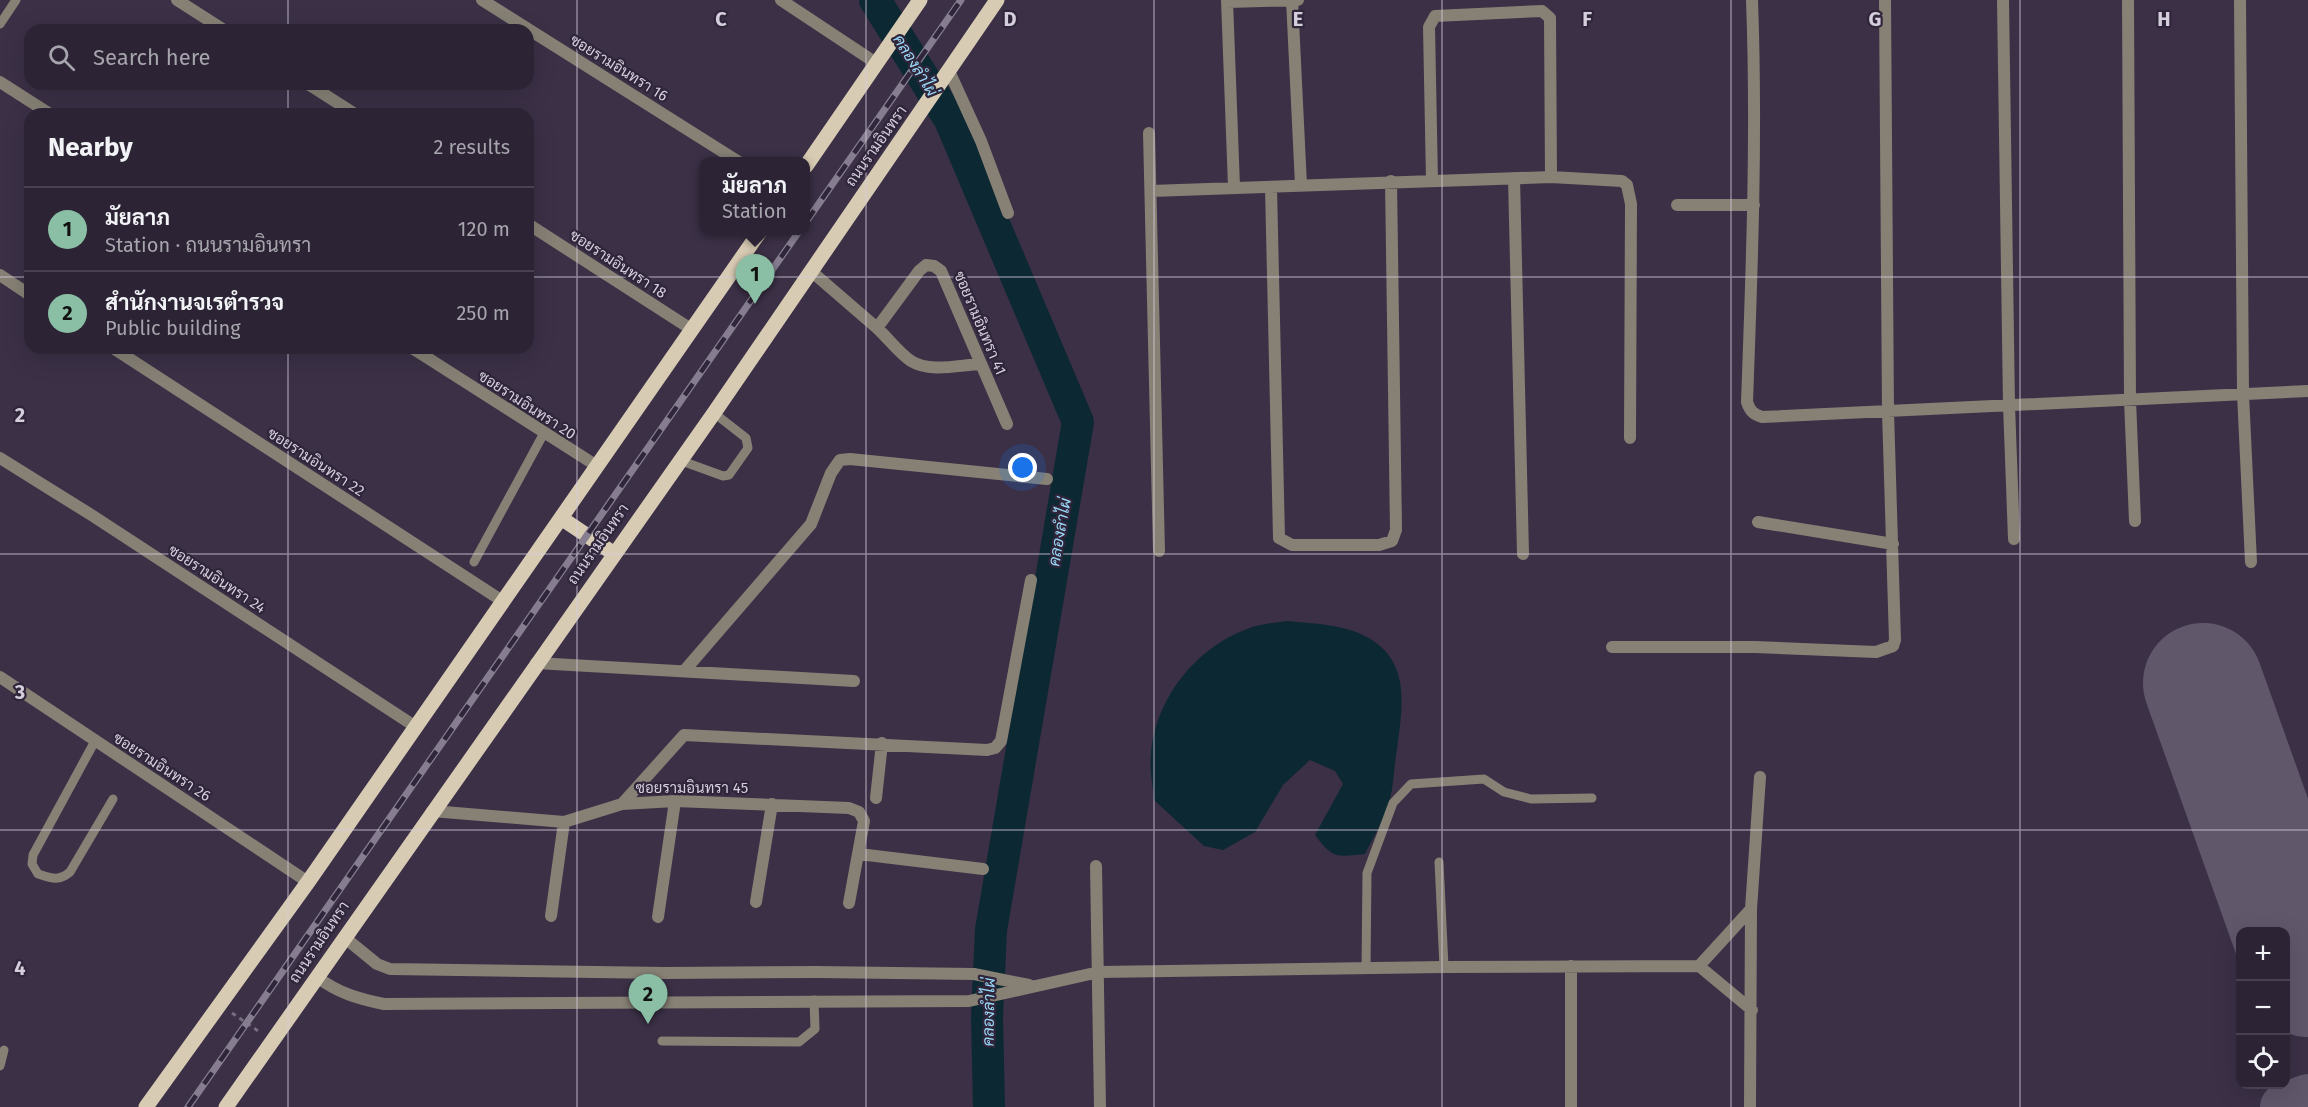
<!DOCTYPE html>
<html lang="en">
<head>
<meta charset="utf-8">
<style>
	:root { --surface:#2c2434; --page:#383040; --text:#f1f3f6; --muted:#a6a4ac; --line:#48414f; --accent:#8abfa5 }
	body { margin:0; font-family:"Fira Sans",Sarabun,sans-serif; background:var(--page); color:var(--text) }
	.controls { position:absolute; right:18px; bottom:18px; display:grid; overflow:hidden; border-radius:12px; box-shadow:0 6px 24px #0002 }
	.controls button { width:54px; height:54px; display:grid; place-items:center; padding:0; border:0; border-bottom:2px solid var(--line); background:var(--surface); color:var(--text); font:30px sans-serif }
	.you { position:absolute; left:1023px; top:468px; width:21px; height:21px; margin:-15px; border:4px solid #fff; border-radius:50%; background:#1a73e8; box-shadow:0 0 0 9px #1a73e833 }
	.badge { display:grid; place-items:center; width:39px; height:39px; border-radius:50%; background:var(--accent); color:#111; font-size:20px; font-weight:700 }
	.pin { position:absolute; translate:-50% -50px; filter:drop-shadow(0 2px 3px #0008) }
	.pin::after { content:''; position:absolute; top:32px; width:21px; height:18px; background:inherit; clip-path:polygon(0 0,100% 0,50% 100%) }
	.popup { position:absolute; left:699px; top:157px; width:111px; height:78px; box-sizing:border-box; display:grid; place-content:center; border-radius:12px; background:var(--surface); filter:drop-shadow(0 2px 4px #0005); font-size:20px; white-space:nowrap; color:var(--muted) }
	.popup b { font-size:22px; color:var(--text) }
	.popup::after { content:''; position:absolute; left:50%; top:100%; margin-left:-12px; border:12px solid transparent; border-top-color:var(--surface) }
	.list { margin:0; padding:0; list-style:none }
	h2 { display:flex; justify-content:space-between; align-items:center; height:78px; margin:0; padding:0 24px; font-size:26px }
	h2 small { font-size:20px; font-weight:400; color:var(--muted) }
	.list li { display:grid; grid-template-columns:39px 1fr auto; gap:18px; align-items:center; box-sizing:border-box; height:84px; padding:0 24px; border-top:2px solid var(--line) }
	.list b { display:block; font-size:22px; white-space:nowrap }
	.list p { margin:0; font-size:20px; white-space:nowrap; color:var(--muted) }
	.list em { font-size:20px; font-style:normal; color:var(--muted) }
	.icon { flex:none; width:33px; height:33px; fill:none; stroke:currentColor; stroke-width:2; stroke-linecap:round; stroke-linejoin:round }
	.map { position:relative; flex:none; width:2308px; height:1107px; overflow:hidden }
	.search { position:absolute; background:var(--surface); box-shadow:0 6px 24px #0002; left:24px; top:24px; width:510px; height:66px; display:flex; align-items:center; gap:15px; box-sizing:border-box; padding:0 21px; border-radius:18px; color:var(--muted); font-size:22px }
	.panel { position:absolute; background:var(--surface); box-shadow:0 6px 24px #0002; left:24px; top:108px; width:510px; height:246px; border-radius:18px }
	.map>svg:first-child { display:block }
	.water { fill:#0c2833 }
	.lines { fill:none; stroke-linecap:round; stroke-linejoin:round }
	.river { stroke:#0c2833; stroke-width:32 }
	.taxiway { stroke:#60576b; stroke-width:48 }
	.runway { stroke:#60576b; stroke-width:120 }
	.path { stroke:#766d80; stroke-width:3; stroke-dasharray:4.5 4.5; stroke-linecap:butt }
	.service { stroke:#868075; stroke-width:9 }
	.minor { stroke:#868075; stroke-width:12 }
	.tertiary { stroke:#868075; stroke-width:12 }
	.primary { stroke:#d8cbb4; stroke-width:15 }
	.rail-casing { stroke:#867e90; stroke-width:7 }
	.rail { stroke:#30263b; stroke-width:4.5; stroke-dasharray:14; stroke-linecap:butt }
	.grid { fill:none; stroke:#d5cfdd; stroke-width:1.5; stroke-opacity:0.55 }
	.labels { text-anchor:middle; stroke-width:4.5; stroke-linejoin:round; paint-order:stroke }
	.street-label { font-size:15px; fill:#d5cfdd; stroke:#30263b }
	.water-label { font-size:16px; font-style:italic; fill:#9ad9f8; stroke:#30263b }
	.grid-label { font-size:20px; text-anchor:middle; font-weight:bold; fill:#d5cfdd; stroke:#30263b; stroke-width:4.5; stroke-linejoin:round; paint-order:stroke }
</style>
</head>
<body>
<div class="map">
<svg width="2308" height="1107" viewBox="0 0 2308 1107">
	<rect width="100%" height="100%" fill="#3b3046"/>
	<path class="water" d="M1287,621c29,3 60,3 85,19 39,25 30,70 25,109 -3,17 -3,34 -7,50 -4,19 -17,38 -25,55 -29,3 -32,5 -50,-19l28,-51 -8,-13 -25,-11 -27,25 -28,47 -32,18 -19,-4 -50,-46c-1,-15 -5,-31 -3,-46 4,-54 44,-106 96,-125 12,-5 27,-6 40,-8z"/>
	<g class="lines">
		<path class="river" d="M875,0l75,120 128,302 -87,508 -4,87 2,90"/>
		<path class="taxiway" d="M2284,1107l24,-9"/>
		<path class="runway" d="M2203,683l105,294"/>
		<path class="path" d="M232,1013l29,20"/>
		<path class="service" d="M0,24l16,-24
			M679,460l44,16 6,-1 19,-27 -2,-10 -32,-25
			M474,562l70,-129
			M95,741l-62,114 -1,9 6,10c13,4 20,8 32,-2l43,-73
			M1439,862l5,105
			M1366,968l1,-95 26,-70 18,-19 73,-5 20,13 27,7 61,-1
			M662,1041l137,1 16,-13 -1,-29
			M0,1066l4,-16"/>
		<path class="minor" d="M177,0l47,30
			M482,0l257,162
			M1227,0l7,187
			M1292,0l9,185
			M1752,0c5,134 0,267 -5,402 3,9 6,12 15,15l546,-26
			M2003,0l6,405 5,134
			M2128,0l2,400 5,121
			M2240,0l3,394 8,168
			M1227,2l71,-2
			M949,71l32,70 27,72
			M0,82l50,32
			M308,84l47,30
			M1149,133l10,418
			M1514,178l9,376
			M1432,181l-3,-154 6,-11 107,-5 8,7 1,159
			M1271,187l8,351 13,7h87l13,-4 4,-11 -5,-349
			M1151,191l400,-14 71,4 5,4 4,19 -1,234
			M1677,205h77
			M528,224l163,105
			M811,271l66,57 42,-57 7,-6 8,1 7,5 66,153
			M0,275l30,20
			M877,328c11,10 22,25 34,33 19,12 48,4 69,3
			M113,348l391,254
			M412,348l185,118
			M0,458l93,58 323,211
			M1758,522l135,22
			M1612,647h143l121,5 17,-6 2,-6 -7,-228 -3,-412
			M536,663l318,18
			M685,670l126,-146 20,-51 9,-13 10,-1 197,20
			M0,677l308,205
			M876,798l6,-55
			M622,804l62,-69 303,15 8,-2 6,-7 30,-161
			M432,811l132,11 58,-18 53,-3 174,7 10,4 5,9 -15,82
			M859,854l124,15
			M1096,866l4,241
			M756,902l16,-98
			M551,916l13,-94
			M658,917l17,-116
			M344,937l33,27 13,5 274,4 153,-1 157,2 55,11
			M1699,966l53,44
			M317,977c21,16 42,22 67,27l585,-3 130,-29 345,-5 255,-1 52,-57
			M1571,1107v-141
			M1750,1107l1,-198 9,-132"/>
		<path class="tertiary" d="M781,0l95,63"/>
		<path class="primary" d="M806,166l114,-166
			M561,518l52,35
			M146,1107l162,-225 453,-652
			M226,1107l488,-694 283,-413"/>
		<g class="rail-casing">
			<path id="rail" d="M806,222l155,-222
				M188,1107l612,-877"/>
		</g>
		<use href="#rail" class="rail"/>
	</g>
	<path class="grid" d="M288,0v30M577,0v1107M866,0v1107M1154,0v1107M1442,0v1107M1731,0v1107M2020,0v1107M288,84v30M0,277h30M528,277h1780M288,348v759M0,554h2308M0,830h2308"/>
	<g class="labels">
		<g class="street-label">
			<text transform="translate(619 68) rotate(32)" y="5">ซอยรามอินทรา 16</text>
			<text transform="translate(876 146) rotate(-55)" y="5">ถนนรามอินทรา</text>
			<text transform="translate(618 264) rotate(33)" y="5">ซอยรามอินทรา 18</text>
			<text transform="translate(980 323) rotate(67)" y="5">ซอยรามอินทรา 41</text>
			<text transform="translate(527 405) rotate(33)" y="5">ซอยรามอินทรา 20</text>
			<text transform="translate(316 462) rotate(33)" y="5">ซอยรามอินทรา 22</text>
			<text transform="translate(598 544) rotate(-55)" y="5">ถนนรามอินทรา</text>
			<text transform="translate(217 579) rotate(33)" y="5">ซอยรามอินทรา 24</text>
			<text transform="translate(162 767) rotate(33)" y="5">ซอยรามอินทรา 26</text>
			<text x="692" y="793">ซอยรามอินทรา 45</text>
			<text transform="translate(319 942) rotate(-56)" y="5">ถนนรามอินทรา</text>
		</g>
		<g class="water-label">
			<text transform="translate(916 65) rotate(58)" y="6">คลองลำไผ่</text>
			<text transform="translate(1059 532) rotate(-80)" y="6">คลองลำไผ่</text>
			<text transform="translate(988 1012) rotate(-89)" y="6">คลองลำไผ่</text>
		</g>
	</g>
	<g class="grid-label">
		<text x="721" y="26">C</text>
		<text x="1010" y="26">D</text>
		<text x="1298" y="26">E</text>
		<text x="1587" y="26">F</text>
		<text x="1875" y="26">G</text>
		<text x="2164" y="26">H</text>
		<text x="20" y="422">2</text>
		<text x="20" y="699">3</text>
		<text x="20" y="975">4</text>
	</g>
</svg>
<div class="controls">
<button>+</button>
<button>−</button>
<button><svg class="icon" aria-label="locate" viewBox="0 0 24 24"><circle cx="12" cy="12" r="6"/><path d="M12 2v4M12 18v4M2 12h4M18 12h4"/></svg></button>
</div>
<div class="you"></div>
<div class="pin badge" style="left:755px;top:304px">1</div>
<div class="popup"><b>มัยลาภ</b>Station</div>
<div class="pin badge" style="left:648px;top:1024px">2</div>
<div class="search"><svg class="icon" aria-label="search" viewBox="0 0 24 24"><circle cx="10" cy="10" r="6"/><path d="M15 15l6 6"/></svg>Search here</div>
<section class="panel">
<h2>Nearby<small>2 results</small></h2>
<ul class="list">
<li><span class="badge">1</span><div><b>มัยลาภ</b><p>Station · ถนนรามอินทรา</p></div><em>120 m</em></li>
<li><span class="badge">2</span><div><b>สำนักงานจเรตำรวจ</b><p>Public building</p></div><em>250 m</em></li>
</ul>
</section>
</div>
</body>
</html>
